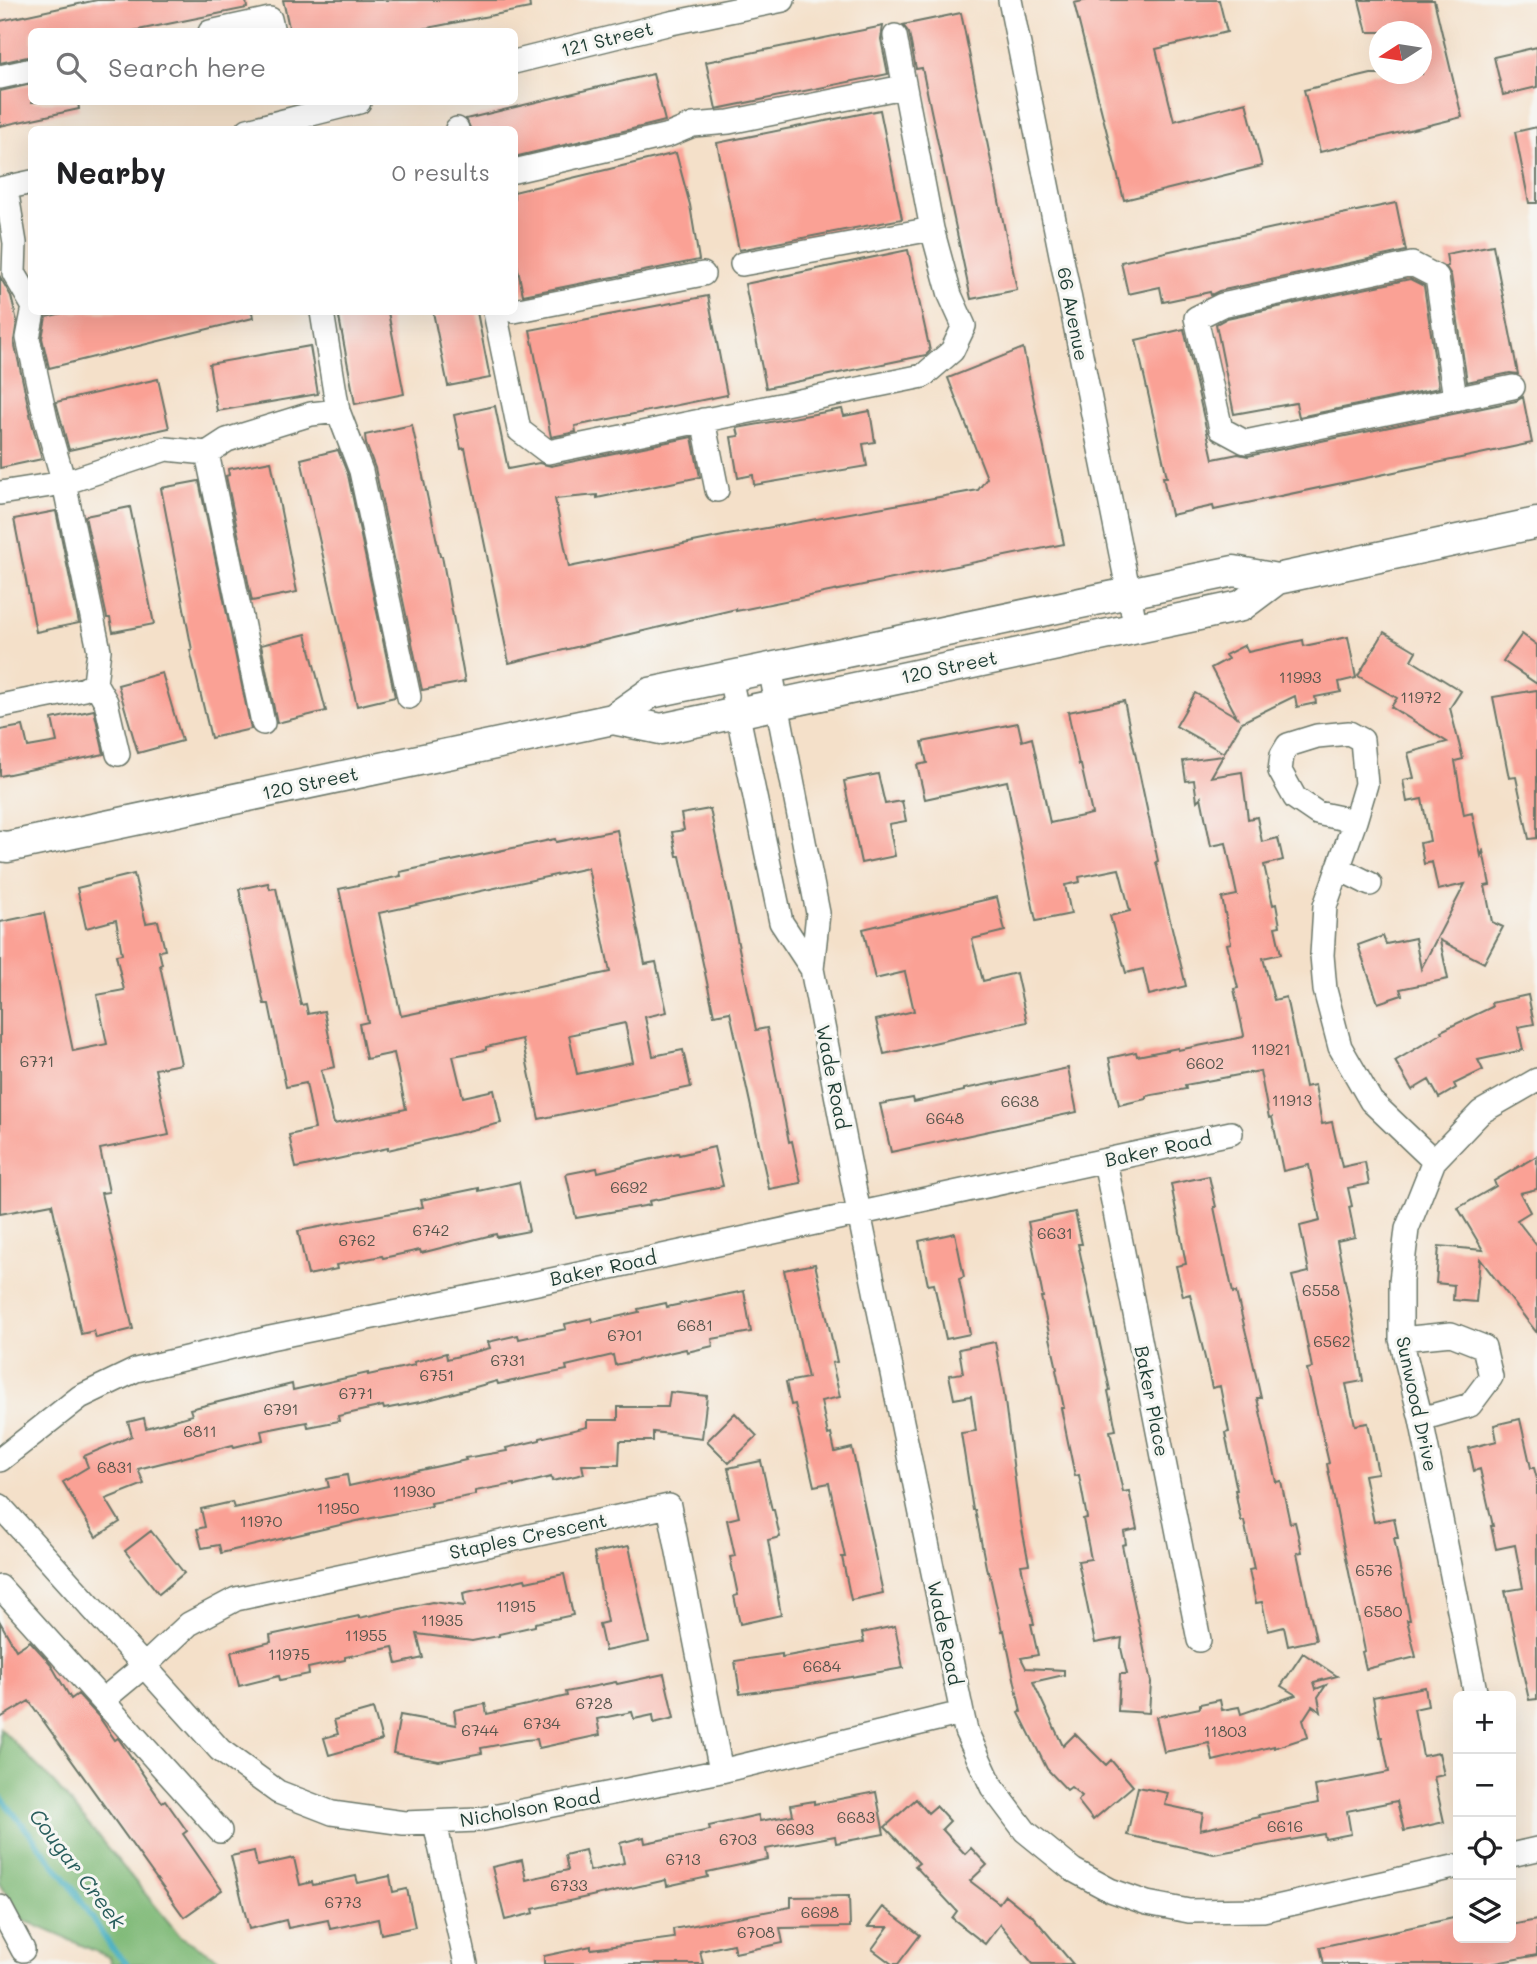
<!DOCTYPE html>
<html lang="en">
<head>
<meta charset="utf-8">
<style>
	:root { --surface:#fff; --page:#f6f6f6; --text:#202124; --muted:#757577; --line:#e0e0e0 }
	body { margin:0; font-family:Mali,sans-serif; background:var(--page); color:var(--text) }
	.controls { position:absolute; right:21px; bottom:21px; display:grid; overflow:hidden; border-radius:10px; box-shadow:0 7px 28px #0002 }
	.controls button { width:63px; height:63px; display:grid; place-items:center; padding:0; border:0; border-bottom:2px solid var(--line); background:var(--surface); color:var(--text); font:35px sans-serif }
	.compass { position:absolute; left:1369px; top:21px; width:63px; height:63px; border-radius:50%; background:var(--surface); box-shadow:0 7px 28px #0002; rotate:258deg }
	.list { margin:0; padding:0; list-style:none }
	h2 { display:flex; justify-content:space-between; align-items:center; height:91px; margin:0; padding:0 28px; font-size:30px }
	h2 small { font-size:23px; font-weight:400; color:var(--muted) }
	.icon { flex:none; width:38px; height:38px; fill:none; stroke:currentColor; stroke-width:2; stroke-linecap:round; stroke-linejoin:round }
	.map { position:relative; flex:none; width:1537px; height:1964px; overflow:hidden }
	.search { position:absolute; background:var(--surface); box-shadow:0 7px 28px #0002; left:28px; top:28px; width:490px; height:77px; display:flex; align-items:center; gap:18px; box-sizing:border-box; padding:0 24px; border-radius:10px; color:var(--muted); font-size:26px }
	.panel { position:absolute; background:var(--surface); box-shadow:0 7px 28px #0002; left:28px; top:126px; width:490px; height:189px; border-radius:10px }
	.map>svg:first-child { display:block }
	.forest { fill:#80ba78; stroke:#507c56; stroke-width:2 }
	.lines { fill:none; stroke-linecap:round; stroke-linejoin:round }
	.stream { stroke:#40acbe; stroke-width:6 }
	.building { fill:#faa195; fill-rule:evenodd }
	.minor-casing { stroke:#6a7668; stroke-width:26 }
	.major-casing { stroke:#6a7668; stroke-width:33 }
	.minor { stroke:#fff; stroke-width:23 }
	.major { stroke:#fff; stroke-width:30 }
	.labels { text-anchor:middle; stroke-width:6; stroke-linejoin:round; paint-order:stroke }
	.number-label { font-size:16px; fill:#56564c }
	.street-label { font-size:19px; fill:#1f3d34; stroke:#f6f6f2 }
	.water-label { font-size:21px; font-style:italic; fill:#295e5d; stroke:#f6f6f2 }
</style>
</head>
<body>
<div class="map">
<svg width="1537" height="1964" viewBox="0 0 1537 1964">
	<rect width="100%" height="100%" fill="#f6f6f2"/>
	<filter id="ink" filterUnits="userSpaceOnUse"><feTurbulence type="fractalNoise" baseFrequency=".0143" numOctaves="2"/><feDisplacementMap in="SourceGraphic" scale="14" xChannelSelector="R" yChannelSelector="G"/><feConvolveMatrix kernelMatrix="1 2 1 2 8 2 1 2 1" color-interpolation-filters="sRGB"/></filter>
	<filter id="wash" filterUnits="userSpaceOnUse"><feTurbulence type="fractalNoise" baseFrequency=".00686" numOctaves="4" result="noise"/><feDisplacementMap in="SourceGraphic" scale="28" xChannelSelector="R" yChannelSelector="G"/><feGaussianBlur stdDeviation="1.57" result="paint"/><feColorMatrix in="noise" values="0 0 0 0 0 0 0 0 0 0 0 0 0 0 0 0 0 1.4 0 .05"/><feComposite in="paint" operator="in"/></filter>
	<g filter="url(#wash)">
		<rect width="100%" height="100%" fill="#f4e0c9"/>
		<path class="forest" d="M0,1728l55,56 125,152 48,28h-117l-2,-7 -88,-38 -21,-36z"/>
		<g class="lines">
			<path class="stream" d="M0,1796l71,90 40,61 16,17"/>
		</g>
		<g id="blocks">
			<path class="building" d="M97,0h149l1,8 -119,24h-96v24l-32,7v-42z
				M283,0h246l1,8 -123,24h-117z
				M1087,0h132l8,32 -71,17 18,72 72,-19 16,64 -138,34 -50,-197z
				M1359,0h75l28,117 -142,35 -16,-62 67,-16h51v-42h-55z
				M961,13l56,277 -46,9 -49,-231 -6,1 -7,-36 -6,-8z
				M883,26l-2,13 7,35 -172,35 -10,-47z
				M1537,47v40l-34,8 -9,-38z
				M653,74l12,47 -16,4 -135,32v-27h-43l-5,-11z
				M32,84v18h46l1,7 -79,17v-35z
				M880,110l22,109 -163,31 -22,-107z
				M1537,127v76h-8l-14,-71z
				M676,153l14,52 9,55 -176,35 -9,-46v-57z
				M1396,203l10,48 -187,40 -8,4 -1,-3 -47,10 -3,-15 -32,7 -7,-32 152,-34z
				M1493,245l25,129 -8,-1 -43,9 -16,-107 -5,-8 2,-1 -2,-12z
				M908,250l22,101 -4,4 -160,33 -21,-104z
				M0,277l11,19 6,25 -3,20 18,82 10,36 -42,9z
				M1410,279l14,7 15,102 -140,29 -3,-14 -62,11 -18,-90 11,-6z
				M708,296l19,99 -152,31 1,6 -25,5 -21,-107z
				M67,312h185l1,6 -204,50 -7,-30 4,-21z
				M338,312h50l16,82 -49,10z
				M433,312h44l13,66 -42,8z
				M1184,329l29,130 25,-5 10,2 268,-55 7,-4 9,46 -318,67 -1,-4 -42,9 -8,-38h4l-31,-137z
				M310,346l8,48 -101,17 -8,-47z
				M1023,348l41,196 -328,67v-2l-227,54 -44,-215 -4,1 -7,-34 41,-9 13,63 31,-6 12,3 141,-29 8,40 -103,21v-3l-42,4 14,68 159,-32 250,-45 9,-12 -39,-100z
				M158,379l11,49 -100,22 -13,-48z
				M842,409l2,7 26,-5 5,31 -12,2 4,22 -113,19 -1,-10 -15,3 -7,-41 8,-1 -2,-8z
				M412,425l28,131h2l23,126 -43,8 -47,-222 -9,-24 -1,-9z
				M338,450l10,25 47,222 -38,9 -56,-247z
				M271,461l26,131 -45,9 -26,-125 3,-1 -1,-6z
				M199,481l52,248 -40,9 -21,-88h2l-31,-162z
				M130,507l24,117 -41,8 -3,-14h-3l-22,-102z
				M56,511l23,112 -43,9 -22,-113z
				M1384,632l32,19 -5,9 50,31 -11,17 13,51 -8,2 9,54 8,-2 9,43 2,-5 7,34 -5,1 7,36 11,5 -19,36 -44,-23 8,39 -48,10 2,6 -24,8 -20,-58 25,-9 3,8 29,-6 6,31 44,-85 -27,6 -6,-28 -8,2 -4,-21 10,-2 -8,-42 -15,3 -4,-22 11,-2 -6,-25 39,-11 -56,-35 6,-9 -39,-22z
				M306,634l20,77 -49,12 -16,-78z
				M1522,634l15,11v39l-34,-23z
				M1348,637l8,41 -17,4 2,10 -26,5 1,6 -19,4 -2,-11 -53,26 -18,31 -48,-27 19,-33 42,24 -26,-49 17,-9 -3,-4 20,-10 3,7 55,-12 1,6z
				M162,673l20,68 -44,12 -20,-68z
				M1537,690v148l-8,1 -13,-62 -7,1 -16,-81z
				M1124,701l34,160 -2,1 30,124 -37,9 -6,-26 -17,4 -16,-57 20,-5 -11,-42 -40,8 1,5 -15,3 6,29 -35,7 -29,-140 -82,18 -8,-34 10,-2 -5,-21 96,-19 4,18 10,-3 18,85 42,-9 -11,-49h-2l-11,-53z
				M94,710l10,44 -104,22v-46l23,-4 5,21 29,-5 -5,-23z
				M1223,756l-12,21 31,-5 6,47 9,-2 5,25 16,-4 5,22 -19,5 9,40 3,-1 4,22 -5,1 6,27 -18,4 11,42 12,-3 19,90 10,-2 7,39 10,-2 10,45 23,-5 4,22 -21,4 4,18 -3,1 6,30 -18,4 22,110h-1l5,30 -17,3 9,41 13,-2 10,50 -14,2 10,47 20,-4 4,20h-4l16,82h-3l9,37 -50,12 -4,-17 3,-1 -38,-187 2,-1 -22,-94 5,-1 -12,-61 -8,-31 17,-4 -9,-46 20,-5 -11,-56 -26,6 -11,-54 -3,1 -9,-47 -75,14 1,4 -40,7v3l-27,6 -10,-47 27,-6 1,4 41,-8v2l65,-13 1,-2 -10,-46 4,-1 -11,-44 4,-1 -9,-45 15,-3 -11,-52 -15,3 -10,-49 -4,4 -3,-21 -8,1 -3,-20z
				M878,774l7,30 17,-3 4,20 -17,3 6,32 -34,7 -17,-82z
				M710,809l46,221 11,-2 22,114 3,-1 9,42 -32,6 -39,-177 -16,3 -34,-159h-3l-5,-24 12,-2 -3,-16z
				M617,830l28,134 11,-2 11,50 -22,5 8,39 30,-6 8,37 -152,32 -17,-80 -36,8v3l-33,6 10,41 31,-7 7,33 -113,27v-2l-92,20 -7,-33 26,-6 -9,-46 -20,4 -17,-83h-5l-25,-115 29,-6 2,6 6,-1 25,117 5,-1 2,10 16,-3 11,56 -14,3 13,54 72,-15 -12,-56 -28,6 -7,-35 9,-2 -29,-133 62,-13 -1,-4 155,-33 1,3zM588,868l22,104 -209,44 -22,-103zM625,1023l8,39 -56,12 -8,-39z
				M134,874l12,49 12,-2 7,29 -6,1 3,13 -2,1 21,99 -26,5 14,66 -69,14 9,43 -8,1 32,136 -37,9 -2,-7 -13,3 -29,-130 -52,10v-292l44,-9 29,138 34,-7 -10,-49 27,-5 -8,-35 6,-1 -6,-34 -30,8 -9,-40z
				M997,897l8,34 -33,8 11,42 33,-8 11,49 -143,32 -8,-34 38,-9 -9,-39 -30,7 -12,-50z
				M1528,995l6,29 -16,3 5,23 -45,10 5,10 -29,14 2,4 -17,10 -10,-18 -17,10 -17,-29 47,-28 -1,-2 51,-24 -1,-4z
				M1068,1068l9,44 -186,40 -11,-48 33,-6 1,4 50,-11v-2l30,-6v1z
				M714,1147l9,39 -74,15 1,4 -74,13 -10,-44 31,-6 1,4 80,-19 1,2z
				M1537,1156v33l-17,4 10,19 -13,8 20,26v87l-57,-74 -4,43 -23,-2 1,-15 -18,-2 3,-37 44,4 -25,-42 38,-22 -2,-5z
				M1209,1176l7,31h-2l10,49h1l8,37 3,-1 16,66 9,40h-4l19,84 5,-1 9,42 5,-1 7,30 -5,1 19,87 -28,6 -4,-19 -16,4 -6,-29 -6,1 -7,-33 5,-1 -10,-48h-3l-6,-31h2l-12,-57 4,-1 -9,-46 -8,2 -22,-94 -7,2 -7,-30 10,-2 -15,-80z
				M519,1182l10,49 -32,6 -1,-3 -75,19 -1,-3 -37,8 -1,-2 -46,9 1,4 -29,6 -10,-44 125,-24 -2,-7 58,-12v3z
				M1075,1212l7,32h-4l32,146 -2,1 8,39 -6,1 13,61 6,-1 8,38 -13,3 2,12 -4,1 29,137 -2,31 -31,-2 2,-37h7l-6,-26 1,-10 -27,5 -17,-82 13,-2 -8,-40 4,-1 -8,-43 -4,1 -14,-68h3l-8,-38 1,-1 -16,-72h2l-15,-75z
				M955,1233l9,44 -5,2 11,55 -24,5 -12,-55 -6,1 -9,-44z
				M815,1264l22,98 -5,1 8,34 -19,4 7,34 3,-1 4,18 17,-4 31,145 -32,7 -9,-43h3l-16,-74 -15,3 -19,-82 -4,1 -5,-23 22,-4 -24,-108z
				M744,1291l7,41 -39,7 1,7 -26,6 -1,-3 -71,16 -2,-10 -47,11 1,4 -69,14 -1,-3 -72,20 -41,8 -1,-3 -45,10 1,5 -31,6 -1,-5 -46,9 2,9 -29,7 -1,-2 -95,24 6,15 -38,15 14,23 -24,15 -33,-55 25,-15 -4,-11 48,-20 -4,-14 16,-4 2,10 46,-13 -2,-6 102,-25 1,6 75,-17v2l47,-10 -1,-3 32,-9 1,6 43,-11 -2,-6 30,-7 1,4 47,-10 -1,-5 27,-6 1,4 46,-10 -1,-3 28,-6 1,4z
				M995,1342l8,44 17,132 9,46 -8,1 13,59h-3l7,31 -17,3 5,10 38,2v5l-31,7 30,64 12,-12 31,31 5,-5 22,26 -40,34 -15,-19 4,-5 -11,-9 -4,3 -20,-21 -28,-56 2,-1 -17,-82 -2,1 -13,-59h-2l-12,-62h-2l-12,-77 15,-2 -5,-35 -17,3 -5,-24 14,-2 -4,-24z
				M670,1392l37,4 -5,42 -49,-6v9h-33l-1,24h-37l2,9 -32,7 -1,-4 -36,9 -1,-2 -39,7v4l-44,8 1,3 -75,15 -136,32 -2,-8 -17,3 -5,-19 8,-2 -4,-18 31,-7 2,6 95,-21 -2,-8 20,-4 2,11 117,-26 -1,-2 42,-7 -1,-3 34,-8v-2l47,-11v-7h31v-13h50z
				M735,1413l22,23 -28,27 -22,-22z
				M1520,1419l11,49h3l3,11v220l-8,1 -24,-109 18,-3 -8,-43 -19,4 -5,-23h2l-13,-57 -6,2 -5,-23 28,-7 -3,-16z
				M761,1461l11,49h2l6,27 -12,3 13,75 -41,9 -6,-28 4,-1 -8,-38 5,-1 -8,-36 12,-3 -11,-49z
				M151,1531l33,42 -25,21 -34,-43z
				M629,1546l20,96 -44,9 -6,-27 8,-2 -13,-69z
				M564,1574l9,41 -38,8v3l-36,8v2l-27,5 -55,-7 6,24 -26,6 -4,-17 -48,10v3l-37,8 1,6 -29,6 -1,-4 -40,10 -8,-34 40,-10 -1,-7 89,-19v2l73,-16 33,4 -2,-13 62,-14 1,3z
				M0,1622l16,28 14,-9 20,22 21,36 7,-5 21,23 16,23 3,-2 44,64 3,-2 22,31 -4,3 39,56 -38,27 -155,-216 -29,17z
				M895,1626l8,42 -104,18 -59,8 -5,-33 47,-7v3l82,-15 -2,-9z
				M1303,1653l34,23 -23,6 2,7 10,-4 -8,12 3,15 -9,-6 -9,14 5,17 -34,11v-2l-61,15 -4,-18 -45,9 -8,-35 44,-9v-4l20,-4 2,10 17,-3 2,7 55,-19 -15,-9z
				M664,1674l10,44 -20,5 -1,-8 -19,4 -2,-7 -35,7 3,16 -61,13 -2,-9 -12,1 -44,8 1,5 -43,8 -46,-8 7,-38 56,10 -2,-15 31,-6 2,10 80,-18 -1,-4 50,-10 1,2z
				M1425,1687l3,19 -14,3 9,47 16,-3 5,22 -10,2 10,45 -40,9 -7,-30 -50,10 4,23 -26,5 -1,-5 -110,20 -87,-19 11,-48 30,6 -3,12 38,8 -3,17 60,-13 -1,-2 59,-12 -3,-17 74,-14 -7,-35h-2l-7,-40z
				M373,1709l9,31 -53,15 -5,-17 14,-4 -4,-14z
				M876,1792l8,42 -48,9 -1,-7 -69,13 2,10 -61,13 1,5 -41,9 -1,-6 -61,14v-1l-72,16 1,4 -29,7 -13,-53 30,-7 4,20 42,-10 -3,-15 20,-5 5,21 34,-8 -4,-20 24,-6 1,6 65,-13 -1,-4 49,-11 2,6 33,-6 -2,-10 23,-4v3z
				M916,1799l12,14 8,-7 14,15 -8,8 23,25 6,-6 16,17 -17,16 29,22 6,-8 24,19 1,-1 43,51h-40l-33,-40 -15,20 -33,-26 5,-7 -42,-45 4,-3 -34,-36z
				M254,1851l3,15 37,-8 6,27 12,-3 1,3 43,-9 2,7 32,-7 3,16 14,-3 8,38 -34,7 -3,-15 -48,10 -2,-9 -40,8 -2,-8 -37,9 -18,-73z
				M849,1896l1,31 -70,1 3,15 -48,10 -2,-9 -33,7 3,13h-159v-8l47,-10v3l83,-11 -1,-9 118,-22v-10z
				M883,1907l37,28 -22,29h-6l-20,-15 16,-22h-20z
				M1458,1917v21h53v-13l26,-5v35l-46,9h-167l-4,-17z"/>
		</g>
	</g>
	<g filter="url(#ink)">
		<use href="#blocks" fill-opacity="0" stroke="#6a7668" stroke-width="2"/>
		<g class="lines">
			<g class="minor-casing">
				<path id="minor" d="M1010,0l126,629
					M210,32l60,-13 3,13
					M514,62l157,-39 112,-23
					M0,77l32,-7
					M457,129v1
					M248,130l111,-28
					M514,171l155,-36 24,-10 36,-3 174,-35
					M6,188l9,55 -1,30 18,31
					M0,189l32,-7
					M742,264l190,-35
					M514,311l189,-37
					M33,312l-5,26 18,82 18,63 35,167 -4,33 11,19 12,52
					M322,312l16,99 23,60 48,226
					M495,312l24,118 29,22 375,-76 29,-25 12,-25 -14,-31 -18,-66 -37,-193
					M1455,398l-18,-121 -25,-13 -190,41 -26,13 25,111 24,13 268,-55
					M703,420l14,70
					M207,453l56,270
					M0,493l64,-10 102,-34 41,4 20,-13 84,-26 27,-3
					M770,668l48,245 -6,56 47,244 103,500 4,18 26,56 33,44 48,39 37,20 37,13 42,8 74,-1 195,-44
					M730,677l51,245 31,47
					M0,706l85,-17 10,-6
					M1355,821l-38,-8 -22,-15 -15,-27 2,-16 6,-10 29,-9 32,-3 13,7 4,44 -11,37 -30,85 -3,49 3,35 15,57 31,54 63,60
					M1338,868l32,16
					M1105,1161l94,479
					M1401,1339l50,-5 33,13 7,30 -21,28 -49,14
					M0,1460l80,-63 56,-27 134,-32 235,-48 726,-157
					M0,1506l220,244 58,42 54,21 72,10 74,-3 243,-49 241,-58
					M0,1587l220,244
					M1476,1696l-55,-277 -20,-80v-58l6,-52 27,-68 47,-49 56,-32
					M103,1700l41,-34 45,-42 47,-25 433,-93 52,265
					M435,1823l31,141
					M1511,1855l26,-6
					M0,1907l23,43"/>
			</g>
			<g class="major-casing">
				<path id="major" d="M613,719l48,10 580,-123 36,-27
					M0,846l7,1 606,-128 37,-26 584,-122 43,8 260,-56"/>
			</g>
			<use href="#minor" class="minor"/>
			<use href="#major" class="major"/>
		</g>
	</g>
	<g class="labels">
		<g class="number-label">
			<text x="1300" y="683">11993</text>
			<text x="1421" y="703">11972</text>
			<text x="1271" y="1055">11921</text>
			<text x="37" y="1067">6771</text>
			<text x="1205" y="1069">6602</text>
			<text x="1292" y="1106">11913</text>
			<text x="1020" y="1107">6638</text>
			<text x="945" y="1124">6648</text>
			<text x="629" y="1193">6692</text>
			<text x="431" y="1236">6742</text>
			<text x="1055" y="1239">6631</text>
			<text x="357" y="1246">6762</text>
			<text x="1321" y="1296">6558</text>
			<text x="695" y="1331">6681</text>
			<text x="625" y="1341">6701</text>
			<text x="1332" y="1347">6562</text>
			<text x="508" y="1366">6731</text>
			<text x="437" y="1381">6751</text>
			<text x="356" y="1399">6771</text>
			<text x="281" y="1415">6791</text>
			<text x="200" y="1437">6811</text>
			<text x="115" y="1473">6831</text>
			<text x="414" y="1497">11930</text>
			<text x="338" y="1514">11950</text>
			<text x="261" y="1527">11970</text>
			<text x="1374" y="1576">6576</text>
			<text x="516" y="1612">11915</text>
			<text x="1383" y="1617">6580</text>
			<text x="442" y="1626">11935</text>
			<text x="366" y="1641">11955</text>
			<text x="289" y="1660">11975</text>
			<text x="822" y="1672">6684</text>
			<text x="594" y="1709">6728</text>
			<text x="542" y="1729">6734</text>
			<text x="480" y="1736">6744</text>
			<text x="1225" y="1737">11803</text>
			<text x="856" y="1823">6683</text>
			<text x="1285" y="1832">6616</text>
			<text x="795" y="1835">6693</text>
			<text x="738" y="1845">6703</text>
			<text x="683" y="1865">6713</text>
			<text x="569" y="1891">6733</text>
			<text x="343" y="1908">6773</text>
			<text x="820" y="1918">6698</text>
			<text x="756" y="1938">6708</text>
		</g>
		<g class="street-label">
			<text transform="translate(607 39) rotate(-14)" y="7">121 Street</text>
			<text transform="translate(1073 314) rotate(79)" y="7">66 Avenue</text>
			<text transform="translate(949 667) rotate(-12)" y="7">120 Street</text>
			<text transform="translate(310 783) rotate(-12)" y="7">120 Street</text>
			<text transform="translate(833 1077) rotate(79)" y="7">Wade Road</text>
			<text transform="translate(1158 1149) rotate(-12)" y="7">Baker Road</text>
			<text transform="translate(603 1268) rotate(-12)" y="7">Baker Road</text>
			<text transform="translate(1152 1401) rotate(79)" y="7">Baker Place</text>
			<text transform="translate(1417 1404) rotate(78)" y="7">Sunwood Drive</text>
			<text transform="translate(528 1536) rotate(-12)" y="7">Staples Crescent</text>
			<text transform="translate(945 1633) rotate(78)" y="7">Wade Road</text>
			<text transform="translate(530 1808) rotate(-10)" y="7">Nicholson Road</text>
		</g>
		<g class="water-label">
			<text transform="translate(77 1869) rotate(53)" y="7">Cougar Creek</text>
		</g>
	</g>
</svg>
<div class="controls">
<button>+</button>
<button>−</button>
<button><svg class="icon" aria-label="locate" viewBox="0 0 24 24"><circle cx="12" cy="12" r="6"/><path d="M12 2v4M12 18v4M2 12h4M18 12h4"/></svg></button>
<button><svg class="icon" aria-label="layers" viewBox="0 0 24 24"><path d="M12 4l9 5-9 5-9-5zM3 14l9 5 9-5"/></svg></button>
</div>
<svg class="compass" viewBox="-18 -18 36 36"><path d="M0-13l5 13h-10z" fill="#e53935"/><path d="M0 13l5-13h-10z" fill="#757577"/></svg>
<div class="search"><svg class="icon" aria-label="search" viewBox="0 0 24 24"><circle cx="10" cy="10" r="6"/><path d="M15 15l6 6"/></svg>Search here</div>
<section class="panel">
<h2>Nearby<small>0 results</small></h2>
<ul class="list">
</ul>
</section>
</div>
</body>
</html>
